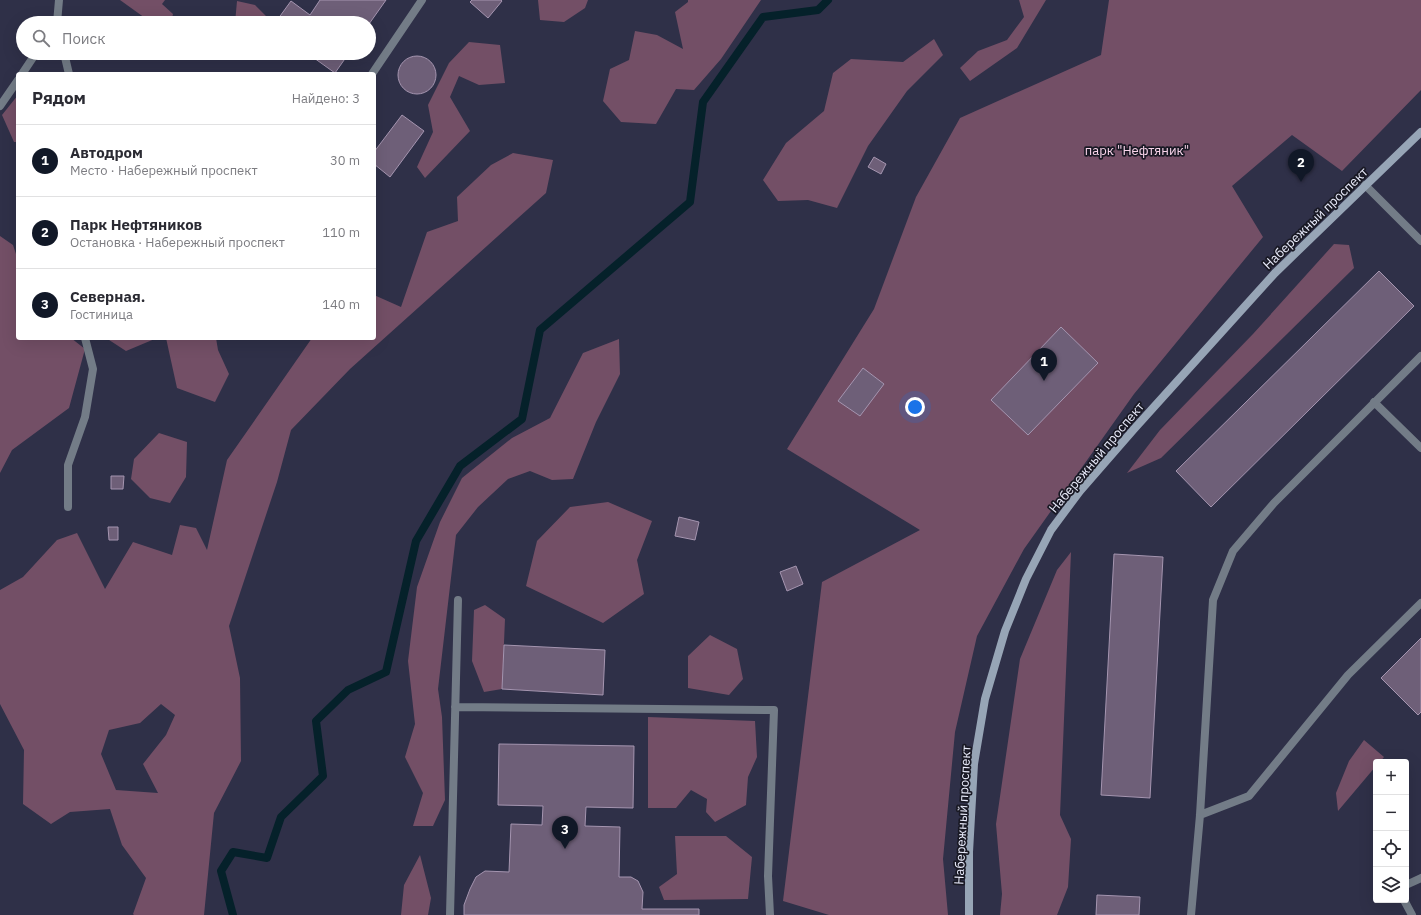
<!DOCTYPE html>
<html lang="ru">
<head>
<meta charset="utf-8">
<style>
	:root { --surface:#fff; --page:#f7f7f7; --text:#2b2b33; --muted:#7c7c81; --line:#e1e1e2; --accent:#111827 }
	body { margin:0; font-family:"IBM Plex Sans",sans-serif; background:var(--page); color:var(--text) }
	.controls { position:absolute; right:12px; bottom:12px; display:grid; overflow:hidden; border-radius:4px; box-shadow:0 4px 16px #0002 }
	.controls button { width:36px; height:36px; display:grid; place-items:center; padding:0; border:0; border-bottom:1px solid var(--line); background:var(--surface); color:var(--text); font:20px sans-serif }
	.you { position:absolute; left:915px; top:407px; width:14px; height:14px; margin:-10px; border:3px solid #fff; border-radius:50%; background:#1a73e8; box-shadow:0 0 0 6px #1a73e833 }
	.badge { display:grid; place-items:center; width:26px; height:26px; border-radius:50%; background:var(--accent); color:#fff; font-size:13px; font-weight:700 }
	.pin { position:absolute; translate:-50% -33px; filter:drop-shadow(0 1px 2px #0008) }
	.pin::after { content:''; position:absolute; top:21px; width:14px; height:12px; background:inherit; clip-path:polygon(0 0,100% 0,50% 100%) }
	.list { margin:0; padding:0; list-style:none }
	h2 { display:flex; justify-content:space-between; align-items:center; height:52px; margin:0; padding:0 16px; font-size:17px }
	h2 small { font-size:13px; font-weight:400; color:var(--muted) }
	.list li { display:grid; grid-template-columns:26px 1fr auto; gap:12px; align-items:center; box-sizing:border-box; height:72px; padding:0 16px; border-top:1px solid var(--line) }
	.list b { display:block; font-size:15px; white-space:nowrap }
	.list p { margin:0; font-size:13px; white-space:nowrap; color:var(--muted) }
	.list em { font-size:13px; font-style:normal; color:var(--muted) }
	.icon { flex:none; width:22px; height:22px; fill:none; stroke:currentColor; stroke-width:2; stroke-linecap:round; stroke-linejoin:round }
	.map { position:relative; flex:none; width:1421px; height:915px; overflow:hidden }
	.search { position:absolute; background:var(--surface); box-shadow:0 4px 16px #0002; left:16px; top:16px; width:360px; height:44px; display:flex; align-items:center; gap:10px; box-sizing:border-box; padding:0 14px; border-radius:22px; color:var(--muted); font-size:15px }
	.panel { position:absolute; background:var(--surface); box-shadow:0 4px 16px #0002; left:16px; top:72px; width:360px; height:268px; border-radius:4px }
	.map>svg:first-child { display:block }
	.green { fill:#734f66; fill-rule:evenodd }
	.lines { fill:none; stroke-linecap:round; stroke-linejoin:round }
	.stream { stroke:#05212a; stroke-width:8 }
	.building { fill:#6e5f78; stroke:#a595b0 }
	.service { stroke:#737c87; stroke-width:8 }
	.secondary { stroke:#97a5b6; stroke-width:8 }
	.labels { text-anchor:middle; stroke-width:3.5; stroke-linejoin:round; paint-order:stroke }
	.park-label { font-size:13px; fill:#f9d5eb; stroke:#191924 }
	.street-label { font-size:13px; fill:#eaecfc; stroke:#191924 }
</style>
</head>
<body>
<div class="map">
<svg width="1421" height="915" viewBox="0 0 1421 915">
	<rect width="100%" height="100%" fill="#2f3048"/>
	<path class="green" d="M120,0h45l-3,4 11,10 -2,9h-19z
		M538,0h50l-3,8 -21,14 -24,-2z
		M688,0h73l-40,59 -27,31 -18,-1 -20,35 -35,-2 -18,-21 7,-32 19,-9 6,-29 22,4 26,14 -8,-37 13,-10z
		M1019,0h27l-29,48 -47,33 -10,-13 18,-17 29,-11 17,-23z
		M1109,0h312v90l-79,81 -50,-36 -60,51 31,51 -129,157 -110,155 -47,87 -22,96 -12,127 5,56h-119l-46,-14 39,-319 98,-52 -133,-81 87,-140 42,-112 44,-79 141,-63z
		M237,1l18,4 12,12 1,6h-33z
		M934,39l9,16 -36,36 -39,55 -31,62 -29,-8 -30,1 -15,-21 23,-37 38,-32 9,-38 18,-14 52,3z
		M469,42l31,3 5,38 -26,2 -20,-9 -9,21 20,34 -45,47 -8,-11 16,-35 -5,-27 21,-42z
		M18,95v47h-4l-12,-27z
		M513,153l40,7 -7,33 -196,176 -59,61 -14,52 -48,144 11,52 1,83 -27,52 -10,102h-70l-1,-1 13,-36 -24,-33 -12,-36 -40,3 -19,12 -28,-20 1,-54 -24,-46v-114l23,-13 34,-37 20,-7 28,56 28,-47 39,13 8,-30 16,3 11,22 20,-90 85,-122h62v-43l27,12 26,-75 31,-11 -1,-24 34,-32zM161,704l14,11 -9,20 -23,29 15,29 -42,-3 -15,-36 8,-24 31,-7z
		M0,236l13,9 5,15v78h53l14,11 -16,59 -57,42 -12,23z
		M1334,244l15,1 5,23 -193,190 -34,15 33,-43 93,-96z
		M106,338h51l-31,13z
		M166,338h50l2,12 11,24 -14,28 -38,-14z
		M619,339l1,35 -24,48 -23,57 -21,1 -22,-9 -22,8 -30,28 -22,28 -18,154 4,28 3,83 -12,26h-20l10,-33 -18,-36 10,-33 -7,-63 9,-74 23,-65 22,-44 50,-40 38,-20 33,-65z
		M159,433l28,9 -1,35 -16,26 -20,-5 -19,-19 3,-20z
		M608,502l44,19 -15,39 7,34 -41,29 -77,-37 11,-45 33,-34z
		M1071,552l-11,263 11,24 -3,48 -11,28h-57l2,-21 -6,-70 24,-165 37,-89z
		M485,605l20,14 -3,70 -18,3 -12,-31 2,-51z
		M710,635l27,14 6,30 -14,16 -41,-7v-32z
		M648,717l107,4 2,36 -9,20 -2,28 -31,17 -9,-10 1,-13 -16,-9 -15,18h-28z
		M1364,740l20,17 -4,5h-4v4l-38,45 -2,-18 13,-32z
		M675,836h51l26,21 -4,42 -84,1 -5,-13 18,-13z
		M420,855l11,43 -3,17h-27l3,-30z"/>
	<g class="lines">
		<path class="stream" d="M233,915l-12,-44 12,-19 34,6 14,-41 42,-41 -7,-55 32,-31 38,-18 30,-131 44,-75 62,-47 18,-89 150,-128 13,-100 60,-85 55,-7 10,-10"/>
	</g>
	<path class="building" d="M320,0h66l-17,24 -94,-1 16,-22 19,14z
		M472,0h29l1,1 -14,17 -18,-16z
		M307,53h42l-14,20z
		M398 75a19 19 0 1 1 38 0a19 19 0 1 1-38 0Z
		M402,115l22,16 -34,46 -16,-13v-12z
		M874,157l12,7 -5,10 -13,-7z
		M1379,271l35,35 -203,201 -35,-36z
		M1061,327l37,36 -70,72 -37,-35z
		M863,368l21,16 -24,32 -22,-15z
		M111,476h13l-1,13h-12z
		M679,517l20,5 -4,18 -20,-4z
		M108,527h10v13h-9z
		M1114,554l49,3 -13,241 -49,-3z
		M796,566l7,18 -16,7 -7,-19z
		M1421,638v74l-3,3 -37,-37z
		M504,645l101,5 -2,45 -101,-6z
		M499,744l135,2 -1,62 -47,-1 -1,19 35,1 -1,50h12l7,4 5,11 -1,17h57v6h-235v-10l6,-16 6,-12 9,-6 24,1 2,-48 31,1 1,-19 -45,-1z
		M1097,895l43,2 -1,18h-43z"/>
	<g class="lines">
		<path class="service" d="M57,23l2,-23
			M64,53l5,21
			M22,74l14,-21
			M372,74l50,-74
			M0,106l18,-26
			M1365,185l56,56
			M1374,402l47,46
			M68,507v-42l17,-48 8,-48 -8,-31
			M455,707l319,3 -6,166 2,39
			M1200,815l49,-19 99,-121 73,-72
			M1406,885l15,-7
			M1404,900l8,15
			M450,915l8,-315
			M1191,915l9,-100 13,-215 20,-49 41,-48 147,-147"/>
		<path class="secondary" d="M969,915v-63l5,-88 11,-65 20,-68 21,-52 25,-49 29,-39 54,-62 141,-156 146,-141"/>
	</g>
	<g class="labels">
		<g class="park-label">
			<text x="1137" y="155">парк "Нефтяник"</text>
		</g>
		<g class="street-label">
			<text transform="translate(1315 218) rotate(-44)" y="5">Набережный проспект</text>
			<text transform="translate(1096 457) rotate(-50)" y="5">Набережный проспект</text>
			<text transform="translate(962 815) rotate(-87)" y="5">Набережный проспект</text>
		</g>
	</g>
</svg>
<div class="controls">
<button>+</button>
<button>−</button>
<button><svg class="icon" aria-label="locate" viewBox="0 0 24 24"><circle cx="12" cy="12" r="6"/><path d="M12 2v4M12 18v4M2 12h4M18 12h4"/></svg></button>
<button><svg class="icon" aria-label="layers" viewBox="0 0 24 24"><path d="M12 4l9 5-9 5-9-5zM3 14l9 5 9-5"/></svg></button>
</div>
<div class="you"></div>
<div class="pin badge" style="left:1044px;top:381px">1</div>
<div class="pin badge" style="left:1301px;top:182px">2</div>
<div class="pin badge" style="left:565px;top:849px">3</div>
<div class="search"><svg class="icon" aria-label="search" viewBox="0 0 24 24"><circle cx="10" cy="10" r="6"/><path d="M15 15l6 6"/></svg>Поиск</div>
<section class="panel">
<h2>Рядом<small>Найдено: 3</small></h2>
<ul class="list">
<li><span class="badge">1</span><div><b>Автодром</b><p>Место · Набережный проспект</p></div><em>30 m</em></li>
<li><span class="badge">2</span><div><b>Парк Нефтяников</b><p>Остановка · Набережный проспект</p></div><em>110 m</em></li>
<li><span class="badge">3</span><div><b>Северная.</b><p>Гостиница</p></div><em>140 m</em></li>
</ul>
</section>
</div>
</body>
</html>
